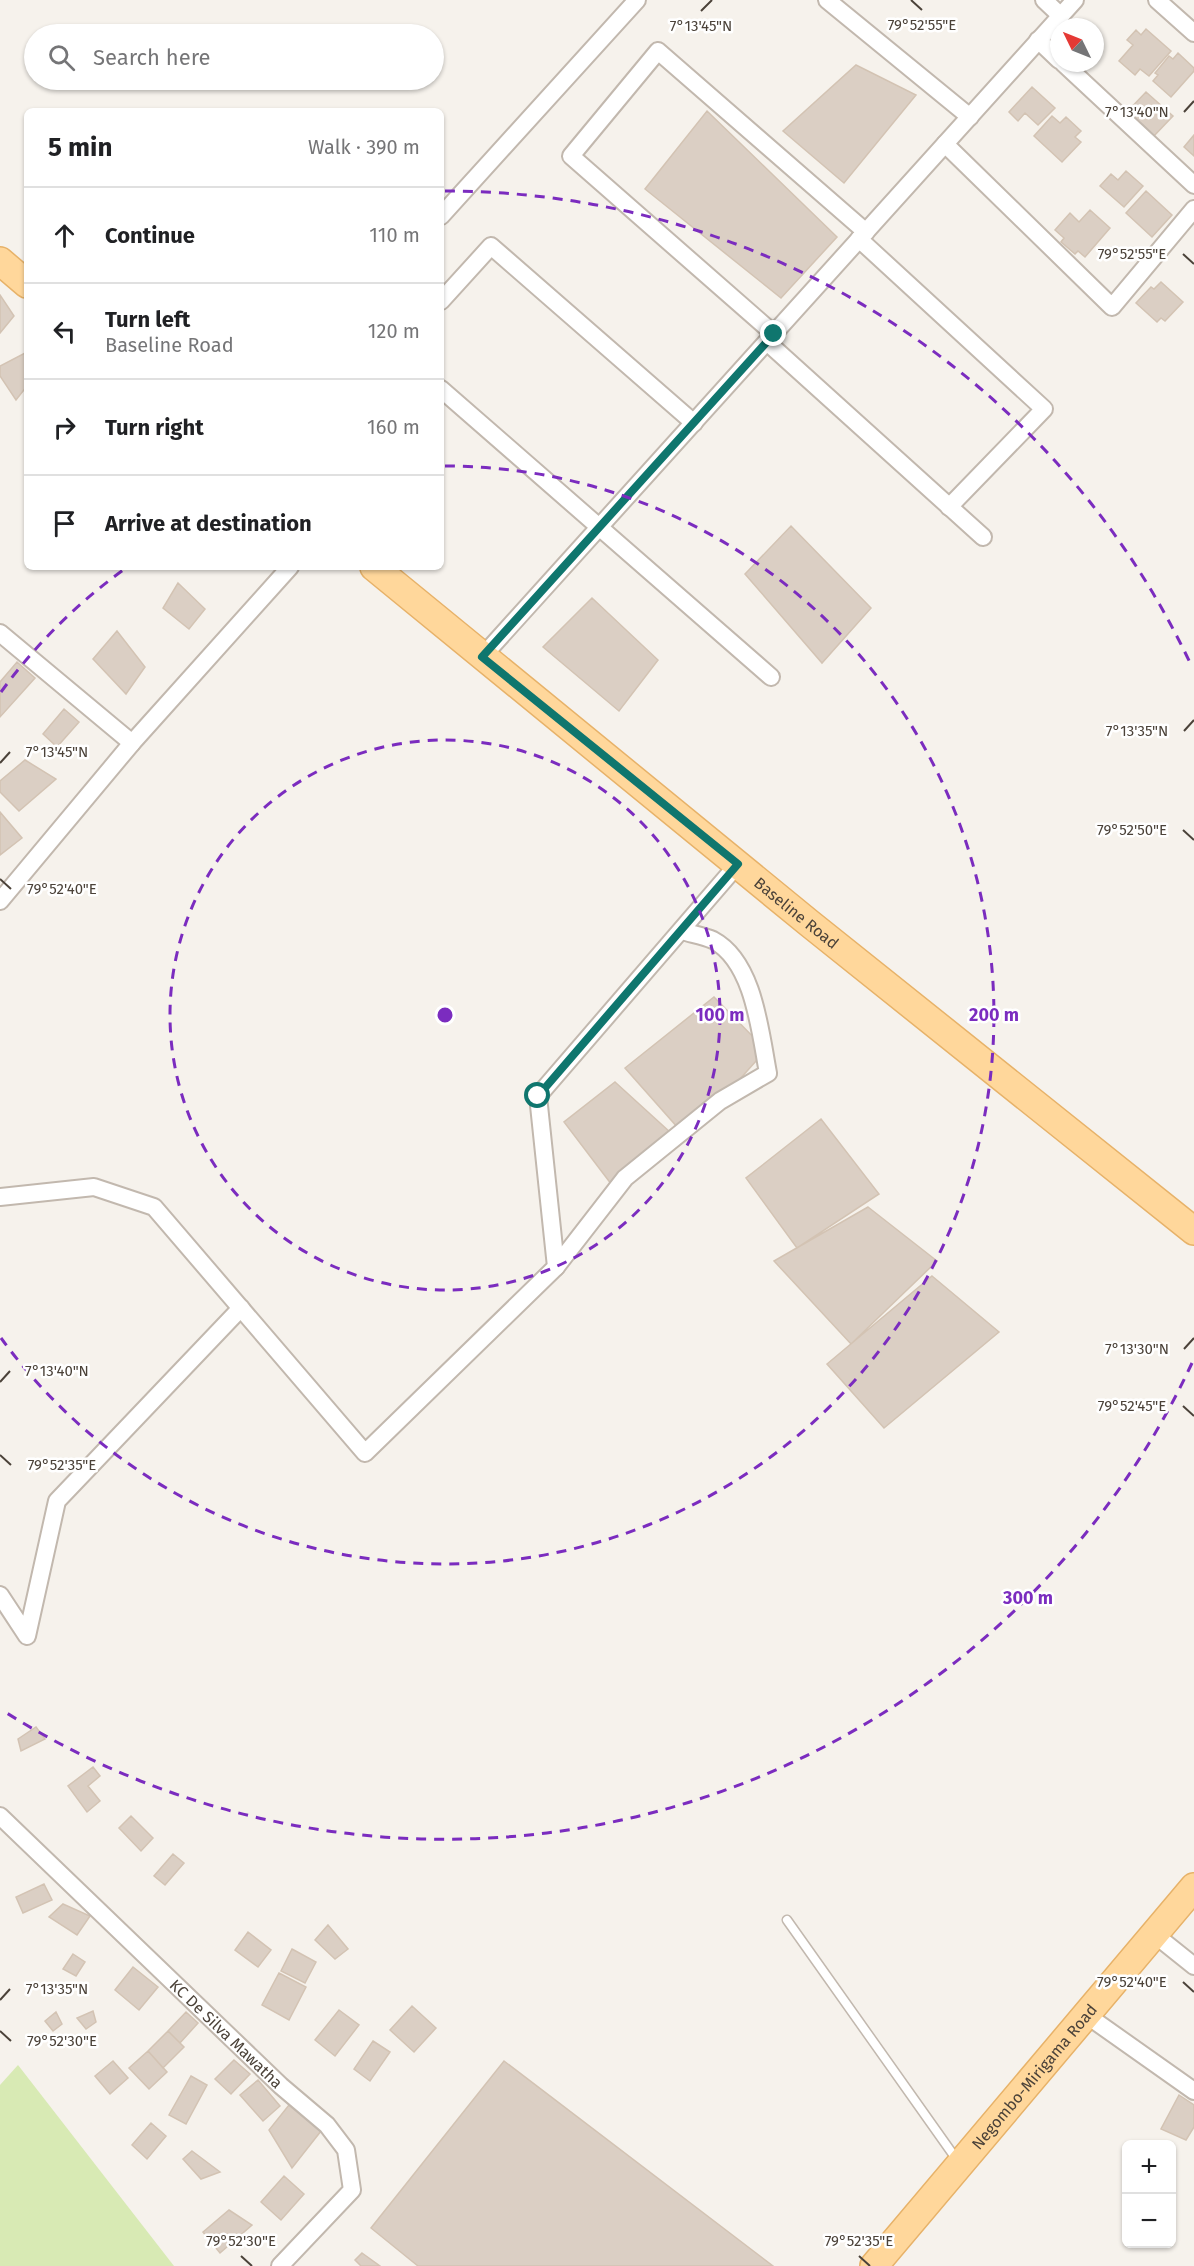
<!DOCTYPE html>
<html lang="en">
<head>
<meta charset="utf-8">
<style>
	:root { --surface:#fff; --page:#f2f2f2; --text:#202124; --muted:#757577; --line:#e0e0e0 }
	body { margin:0; font-family:"Fira Sans",sans-serif; background:var(--page); color:var(--text) }
	.controls { position:absolute; right:18px; bottom:18px; display:grid; overflow:hidden; border-radius:9px; box-shadow:0 2px 4px #0004 }
	.controls button { width:54px; height:54px; display:grid; place-items:center; padding:0; border:0; border-bottom:2px solid var(--line); background:var(--surface); color:var(--text); font:30px sans-serif }
	.compass { position:absolute; left:1050px; top:18px; width:54px; height:54px; border-radius:50%; background:var(--surface); box-shadow:0 2px 4px #0004; rotate:313deg }
	.stop { position:absolute; width:18px; height:18px; margin:-14px; border:4px solid #0f766e; border-radius:50%; background:#fff }
	.stop.end { background:#0f766e; border-color:#fff; box-shadow:0 2px 6px #0008 }
	.list { margin:0; padding:0; list-style:none }
	h2 { display:flex; justify-content:space-between; align-items:center; height:78px; margin:0; padding:0 24px; font-size:26px }
	h2 small { font-size:20px; font-weight:400; color:var(--muted) }
	.list li { display:grid; grid-template-columns:39px 1fr auto; gap:18px; align-items:center; box-sizing:border-box; height:96px; padding:0 24px; border-top:2px solid var(--line) }
	.list b { display:block; font-size:22px; white-space:nowrap }
	.list p { margin:0; font-size:20px; white-space:nowrap; color:var(--muted) }
	.list em { font-size:20px; font-style:normal; color:var(--muted) }
	.icon { flex:none; width:33px; height:33px; fill:none; stroke:currentColor; stroke-width:2; stroke-linecap:round; stroke-linejoin:round }
	.map { position:relative; flex:none; width:1194px; height:2266px; overflow:hidden }
	.search { position:absolute; background:var(--surface); box-shadow:0 2px 4px #0004; left:24px; top:24px; width:420px; height:66px; display:flex; align-items:center; gap:15px; box-sizing:border-box; padding:0 21px; border-radius:33px; color:var(--muted); font-size:22px }
	.panel { position:absolute; background:var(--surface); box-shadow:0 2px 4px #0004; left:24px; top:108px; width:420px; height:462px; border-radius:9px }
	.map>svg:first-child { display:block }
	.green { fill:#d8eab4 }
	.building { fill:#dbcfc4; stroke:#d3c3b3; stroke-width:1.5 }
	.lines { fill:none; stroke-linecap:round; stroke-linejoin:round }
	.lane-casing { stroke:#c2b8ae; stroke-width:11 }
	.street-casing { stroke:#c2b8ae; stroke-width:20 }
	.primary-casing { stroke:#e7b269; stroke-width:30 }
	.lane { stroke:#fff; stroke-width:8 }
	.street { stroke:#fff; stroke-width:16 }
	.primary { stroke:#ffd79b; stroke-width:27 }
	.route { stroke:#0f766e; stroke-width:8 }
	.ticks { fill:none; stroke:#4b4239; stroke-width:2 }
	.ring { fill:none; stroke:#7b2cbf; stroke-width:3; stroke-dasharray:10 8 }
	.labels { text-anchor:middle; stroke-width:5; stroke-linejoin:round; paint-order:stroke }
	.street-label { font-size:16px; fill:#4b4239; stroke:#fff }
	.ticks-label { font-size:15px; text-anchor:middle; fill:#4b4239; stroke:#fff; stroke-width:5; stroke-linejoin:round; paint-order:stroke }
	.centre { fill:#7b2cbf; stroke:#fff; stroke-width:3 }
	.ring-label { font-size:18px; text-anchor:middle; font-weight:bold; fill:#7b2cbf; stroke:#fff; stroke-width:5; stroke-linejoin:round; paint-order:stroke }
</style>
</head>
<body>
<div class="map">
<svg width="1194" height="2266" viewBox="0 0 1194 2266">
	<rect width="100%" height="100%" fill="#f6f2ec"/>
	<path class="green" d="M18,2065l156,201h-174v-181z"/>
	<path class="building" d="M1146,29l25,22 -22,25 -9,-7 -5,6 -16,-14 14,-16 -6,-5 9,-10 5,5z
		M1178,53l16,15v3l-23,26 -18,-16 5,-6 -3,-2 14,-17 4,3z
		M856,65l60,30 -72,88 -61,-52z
		M1032,87l23,21 -17,17 -13,-12 -7,8 -9,-9z
		M1146,92l27,24 -20,21 -27,-24z
		M707,111l130,126 -56,61 -136,-109z
		M1052,116l8,7 6,-6 15,14 -6,6 6,5 -19,20 -28,-26z
		M1194,135v21l-10,-9z
		M1126,171l17,15 -19,21 -24,-21 11,-12 7,6z
		M1146,191l26,24 -20,22 -26,-24z
		M1090,210l20,18 -25,29 -7,-6 -3,3 -14,-12 3,-4 -9,-8 15,-17 9,9z
		M1161,282l22,20 -18,19 -4,-3 -4,4 -21,-19 15,-16 3,2z
		M0,295l14,21 -14,17z
		M27,352v34l-11,14 -16,-24v-10z
		M791,526l80,82 -49,55 -77,-89z
		M178,583l27,26 -16,20 -26,-21z
		M592,598l66,62 -39,51 -76,-64z
		M117,631l28,36 -19,27 -33,-35z
		M17,662l18,16 -35,39v-35z
		M64,709l15,13 -22,25 -14,-13z
		M25,760l31,19 -37,32 -19,-19v-11z
		M0,812l22,26 -22,17z
		M714,997l52,53 -79,88 -62,-70z
		M615,1082l56,51 -56,56 -51,-67z
		M821,1119l58,75 -82,54 -51,-70z
		M868,1207l69,54 -86,83 -77,-83z
		M932,1276l67,56 -115,96 -57,-64z
		M36,1727l9,12 -24,12 -3,-12z
		M93,1767l7,9 -12,10 12,15 -13,11 -19,-26z
		M131,1816l22,22 -12,13 -22,-23z
		M173,1854l11,9 -19,22 -11,-9z
		M44,1884l8,16 -29,13 -7,-16z
		M63,1904l27,12 -13,19 -28,-18z
		M328,1925l20,24 -13,10 -20,-19z
		M248,1932l23,18 -13,17 -23,-17z
		M292,1949l24,13 -11,21 -24,-12z
		M73,1954l12,8 -9,14 -13,-7z
		M133,1967l25,20 -19,23 -24,-20z
		M279,1973l27,14 -17,33 -27,-15z
		M412,2006l24,22 -22,24 -24,-22z
		M339,2010l20,15 -24,31 -20,-16z
		M93,2011l3,11 -10,7 -9,-11z
		M56,2012l6,12 -9,7 -8,-10z
		M186,2012l12,11 -18,20 -12,-12z
		M168,2031l16,16 -21,21 -15,-17z
		M373,2041l17,11 -20,29 -16,-12z
		M148,2051l19,21 -18,17 -20,-21z
		M234,2060l16,14 -19,20 -16,-15z
		M113,2061l15,17 -18,16 -15,-18z
		M504,2061l269,205h-355l-47,-38z
		M191,2076l16,9 -21,39 -17,-9z
		M258,2080l22,26 -17,15 -23,-26z
		M1179,2095l15,10v22l-8,13 -25,-11z
		M289,2105l32,26 -29,37 -23,-38z
		M151,2123l15,13 -19,23 -15,-14z
		M192,2151l28,21 -19,7 -18,-20z
		M284,2176l20,18 -23,26 -20,-18z
		M229,2210l23,15 -32,28 -17,-21z
		M362,2253l18,13h-19l-6,-6z"/>
	<g class="lines">
		<g class="lane-casing">
			<path id="lane" d="M787,1920l170,240"/>
		</g>
		<g class="street-casing">
			<g id="street">
				<path d="M827,0l143,117"/>
				<path d="M1044,0l17,16"/>
				<path d="M1157,0l37,33"/>
				<path d="M1038,40l21,20"/>
				<path d="M1063,63l131,122"/>
				<path d="M945,144l167,163 82,-98"/>
				<path d="M441,216l196,-216"/>
				<path d="M859,239l185,170 -95,98"/>
				<path d="M441,301l50,-55 203,177"/>
				<path d="M774,334l-203,-178 87,-105 208,181"/>
				<path d="M767,342l216,195"/>
				<path d="M441,389l330,288"/>
				<path d="M0,633l132,110"/>
				<path d="M482,657l593,-657"/>
				<path d="M0,901l132,-158 158,-176"/>
				<path d="M0,1197l94,-10 60,20 211,246 191,-186 -18,-171 200,-232"/>
				<path d="M556,1267l69,-89 95,-77 48,-28c-8,-42 -14,-111 -55,-133 -9,-4 -21,-6 -31,-9"/>
				<path d="M0,1595l27,41 30,-135 184,-193"/>
				<path id="s1" d="M0,1816l281,270 46,39 19,25 6,40 -72,76"/>
				<path d="M1154,1934l40,32"/>
				<path d="M1085,2014l109,77"/>
			</g>
		</g>
		<g class="primary-casing">
			<g id="primary">
				<path d="M0,261l27,23"/>
				<path id="s2" d="M374,567l435,356 385,308"/>
				<path id="s3" d="M874,2266l320,-379"/>
			</g>
		</g>
		<use href="#lane" class="lane"/>
		<use href="#street" class="street"/>
		<use href="#primary" class="primary"/>
	</g>
	<g class="lines">
		<path class="route" d="M538,1096l200,-232 -256,-207 292,-323"/>
	</g>
	<path class="ticks" d="M911,0l11,10M701,11l11,-11M1184,112l10,-11M1183,254l11,10M1184,731l10,-11M0,763l10,-11M1183,830l11,10M0,879l11,10M1184,1349l10,-11M0,1382l10,-11M1183,1406l11,10M0,1455l11,10M1183,1982l11,10M0,2000l10,-11M0,2031l11,10M241,2256l11,10M859,2256l11,10"/>
	<g class="ring">
		<circle cx="445" cy="1015" r="275"/>
		<path d="M1 692A549 549 0 0 1 126 568M445 466A549 549 0 1 1 1 1338"/>
		<path d="M1192 1363A824 824 0 0 1 2 1710M445 191A824 824 0 0 1 1192 667"/>
	</g>
	<g class="labels">
		<g class="street-label">
			<text dy="6" stroke="none"><textPath href="#s2" startOffset="546">Baseline Road</textPath></text>
			<text dy="6" stroke="none"><textPath href="#s1" startOffset="314">KC De Silva Mawatha</textPath></text>
			<text dy="6" stroke="none"><textPath href="#s3" startOffset="248">Negombo-Mirigama Road</textPath></text>
		</g>
	</g>
	<g class="ticks-label">
		<text x="922" y="30">79°52'55"E</text>
		<text x="701" y="31">7°13'45"N</text>
		<text x="1137" y="117">7°13'40"N</text>
		<text x="1132" y="259">79°52'55"E</text>
		<text x="1137" y="736">7°13'35"N</text>
		<text x="57" y="757">7°13'45"N</text>
		<text x="1132" y="835">79°52'50"E</text>
		<text x="62" y="894">79°52'40"E</text>
		<text x="1137" y="1354">7°13'30"N</text>
		<text x="57" y="1376">7°13'40"N</text>
		<text x="1132" y="1411">79°52'45"E</text>
		<text x="62" y="1470">79°52'35"E</text>
		<text x="1132" y="1987">79°52'40"E</text>
		<text x="57" y="1994">7°13'35"N</text>
		<text x="62" y="2046">79°52'30"E</text>
		<text x="241" y="2246">79°52'30"E</text>
		<text x="859" y="2246">79°52'35"E</text>
	</g>
	<circle cx="445" cy="1015" r="9" class="centre"/>
	<g class="ring-label">
		<text x="720" y="1021">100 m</text>
		<text x="994" y="1021">200 m</text>
		<text x="1028" y="1604">300 m</text>
	</g>
</svg>
<div class="controls">
<button>+</button>
<button>−</button>
</div>
<svg class="compass" viewBox="-18 -18 36 36"><path d="M0-13l5 13h-10z" fill="#e53935"/><path d="M0 13l5-13h-10z" fill="#757577"/></svg>
<div class="stop" style="left:538px;top:1096px"></div>
<div class="stop end" style="left:774px;top:334px"></div>
<div class="search"><svg class="icon" aria-label="search" viewBox="0 0 24 24"><circle cx="10" cy="10" r="6"/><path d="M15 15l6 6"/></svg>Search here</div>
<section class="panel">
<h2>5 min<small>Walk · 390 m</small></h2>
<ul class="list">
<li><svg class="icon" aria-label="ahead" viewBox="0 0 24 24"><path d="M12 20V5M6 11l6-6 6 6"/></svg><div><b>Continue</b></div><em>110 m</em></li>
<li><svg class="icon" aria-label="left" viewBox="0 0 24 24"><path d="M17 20v-9H6M10 6l-5 5 5 5"/></svg><div><b>Turn left</b><p>Baseline Road</p></div><em>120 m</em></li>
<li><svg class="icon" aria-label="right" viewBox="0 0 24 24"><path d="M7 20v-9h11M14 6l5 5-5 5"/></svg><div><b>Turn right</b></div><em>160 m</em></li>
<li><svg class="icon" aria-label="arrive" viewBox="0 0 24 24"><path d="M6 21V4h12l-3 4 3 4H6"/></svg><div><b>Arrive at destination</b></div></li>
</ul>
</section>
</div>
</body>
</html>
